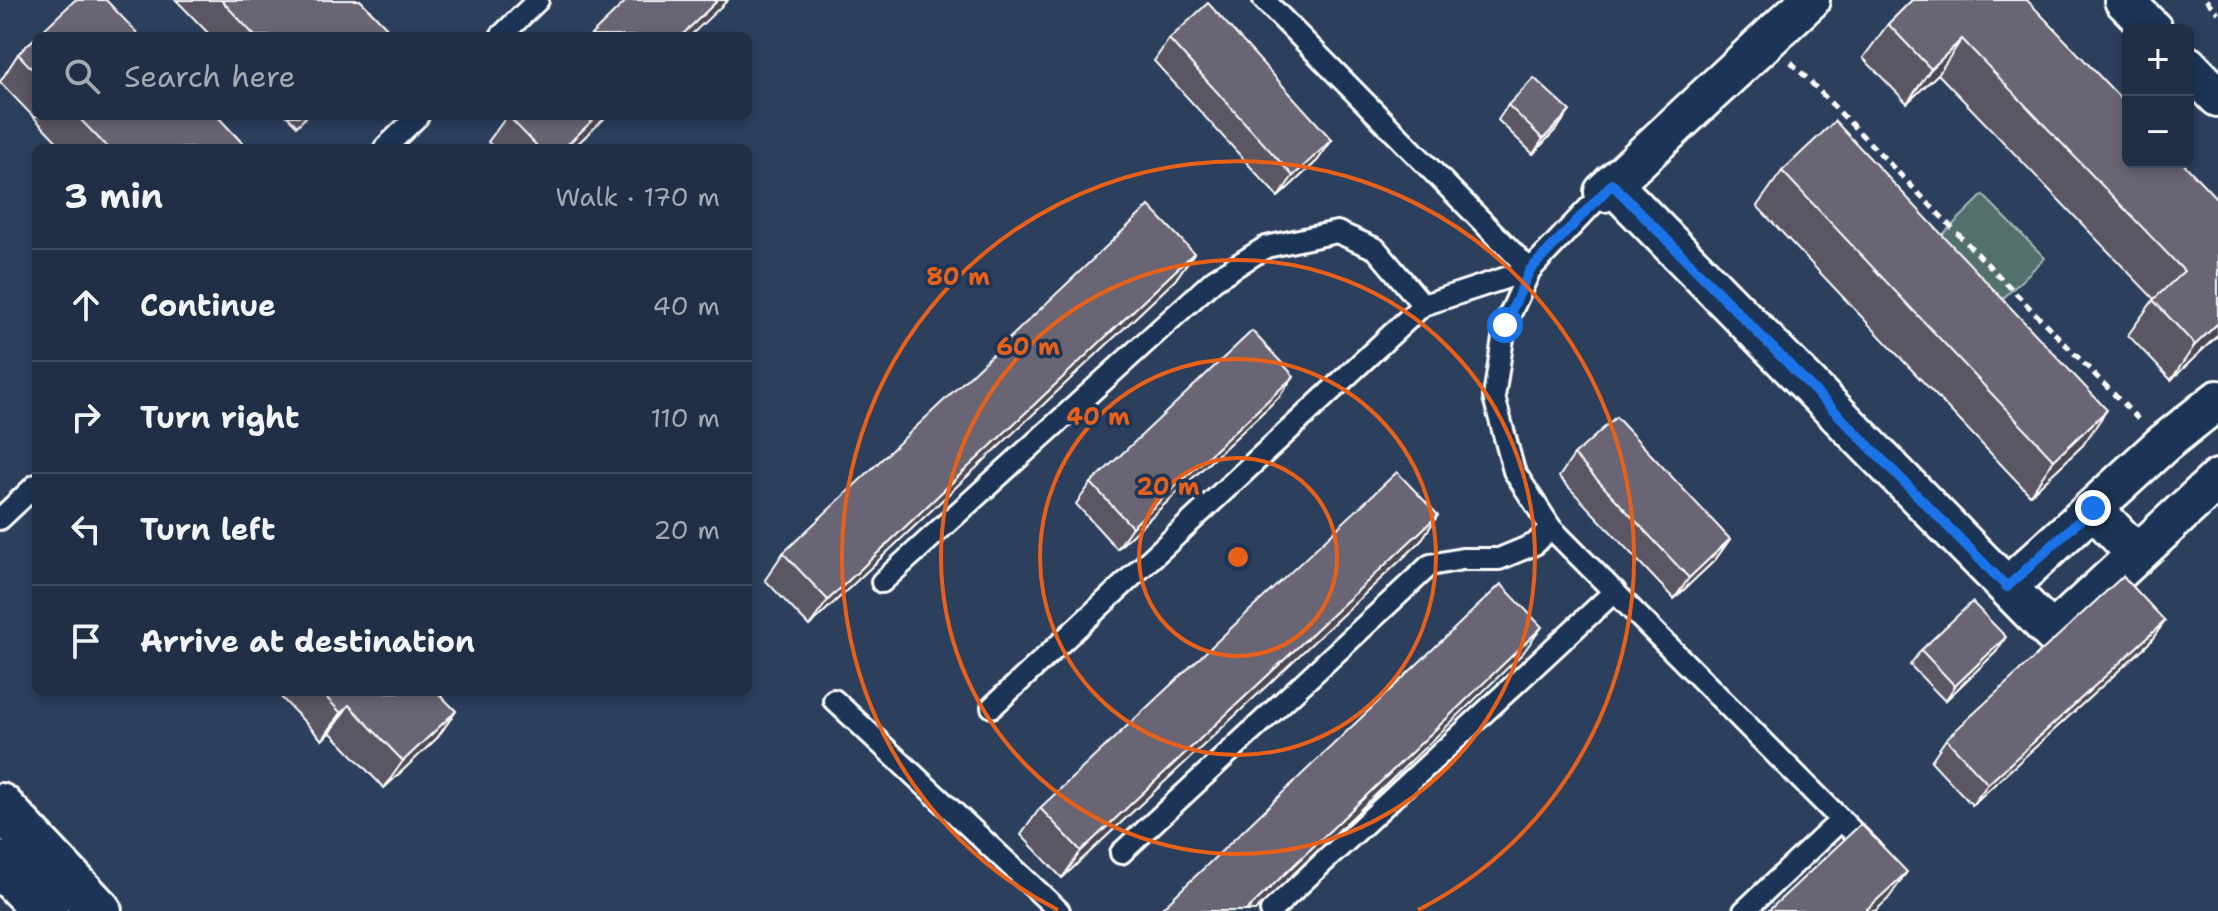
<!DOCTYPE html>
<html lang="en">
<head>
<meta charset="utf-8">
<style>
	:root { --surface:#212f46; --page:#2d3b51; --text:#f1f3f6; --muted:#a2a9b3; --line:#3e4a5f }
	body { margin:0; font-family:"Shantell Sans",sans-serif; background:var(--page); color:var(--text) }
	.controls { position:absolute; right:24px; top:24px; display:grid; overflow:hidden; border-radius:12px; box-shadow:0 4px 12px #0003 }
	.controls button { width:72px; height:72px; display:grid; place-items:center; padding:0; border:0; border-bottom:2px solid var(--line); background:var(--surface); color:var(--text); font:40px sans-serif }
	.stop { position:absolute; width:24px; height:24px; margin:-18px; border:6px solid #1a73e8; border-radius:50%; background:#fff }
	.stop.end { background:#1a73e8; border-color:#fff; box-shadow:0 2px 8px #0008 }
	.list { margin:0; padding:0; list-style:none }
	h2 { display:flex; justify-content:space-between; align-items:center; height:104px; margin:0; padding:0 32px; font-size:34px }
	h2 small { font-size:26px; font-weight:400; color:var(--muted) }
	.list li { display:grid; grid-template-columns:52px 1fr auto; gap:24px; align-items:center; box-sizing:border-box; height:112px; padding:0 32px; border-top:2px solid var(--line) }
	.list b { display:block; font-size:30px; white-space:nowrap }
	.list em { font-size:26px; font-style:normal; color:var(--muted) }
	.icon { flex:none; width:44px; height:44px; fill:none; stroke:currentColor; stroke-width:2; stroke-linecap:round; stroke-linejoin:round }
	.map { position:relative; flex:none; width:2218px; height:911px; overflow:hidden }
	.search { position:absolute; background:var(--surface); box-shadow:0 4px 12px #0003; left:32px; top:32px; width:720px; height:88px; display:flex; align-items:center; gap:20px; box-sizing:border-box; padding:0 28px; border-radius:12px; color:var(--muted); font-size:30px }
	.panel { position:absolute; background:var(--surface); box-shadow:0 4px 12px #0003; left:32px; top:144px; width:720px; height:552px; border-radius:12px }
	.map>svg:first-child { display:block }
	.green { fill:#536f6d; stroke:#a9b7b6; stroke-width:2 }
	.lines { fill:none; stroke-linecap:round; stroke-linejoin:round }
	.service-casing { stroke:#fff; stroke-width:26 }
	.minor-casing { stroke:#fff; stroke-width:44 }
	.secondary-casing { stroke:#fff; stroke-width:50 }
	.path { stroke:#fff; stroke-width:5; stroke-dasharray:8 6; stroke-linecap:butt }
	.service { stroke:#1d3557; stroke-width:20 }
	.minor { stroke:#1d3557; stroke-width:38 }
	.secondary { stroke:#1d3557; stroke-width:44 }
	.wall { fill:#5a5764; stroke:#fff; stroke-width:2 }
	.shaded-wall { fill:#4a4751; stroke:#fff; stroke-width:2 }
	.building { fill:#696574; stroke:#fff; stroke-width:2 }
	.route { stroke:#1a73e8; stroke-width:10 }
	.ring { fill:none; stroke:#e96118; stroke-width:4 }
	.centre { fill:#e96118; stroke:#1d3557; stroke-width:4 }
	.ring-label { font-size:24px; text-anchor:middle; font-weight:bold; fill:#e96118; stroke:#1d3557; stroke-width:7; stroke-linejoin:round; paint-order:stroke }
</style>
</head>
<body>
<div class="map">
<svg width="2218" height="911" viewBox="0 0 2218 911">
	<rect width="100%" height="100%" fill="#2c3f5d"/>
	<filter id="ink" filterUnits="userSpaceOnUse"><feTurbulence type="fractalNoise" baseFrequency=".0125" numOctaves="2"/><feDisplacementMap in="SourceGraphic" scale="16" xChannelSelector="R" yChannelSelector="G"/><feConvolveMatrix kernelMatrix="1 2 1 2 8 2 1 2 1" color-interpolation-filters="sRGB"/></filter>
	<g filter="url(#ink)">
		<path class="green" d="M1983,195l62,63 -54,52 -62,-62z"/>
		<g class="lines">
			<g class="service-casing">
				<path id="service" d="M501,36l37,-36
					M385,148l33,-32
					M1604,192l-74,78 -25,55 -11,72 20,74 37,57 321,323
					M0,519l36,-34
					M882,582l332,-302 52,-33 71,-15 39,17 47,56
					M834,700l225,211
					M992,707l431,-402 107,-35 -266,-270
					M1121,853l309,-288 32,-6h37l36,-15 16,-16
					M1271,911l344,-320
					M1744,911l97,-91"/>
			</g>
			<g class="minor-casing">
				<path id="minor" d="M2124,0l29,30
					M2188,66l30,31
					M1612,184l395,403 156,-143 55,-44
					M1604,192l206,-192
					M2093,508l43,46
					M2007,587l45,46 166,-154"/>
			</g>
			<g class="secondary-casing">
				<path id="secondary" d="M0,806l99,105
					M0,864l45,47"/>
			</g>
			<path class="path" d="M2206,0l12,13
				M1791,62l347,357"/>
			<use href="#service" class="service"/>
			<use href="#minor" class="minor"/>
			<use href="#secondary" class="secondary"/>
		</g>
		<path class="wall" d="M176,0h184l29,30 -5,6h-173z
			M1912,0l306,200v135l-47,45 -43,-45 26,-36 -216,-225 -31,29 -44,-45 25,-34z
			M36,37v79h181l30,32h-184l-63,-66 18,-28z
			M1169,39l163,101 -15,21 -39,36 -124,-136z
			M1508,105l51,21 -26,28 -35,-34z
			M287,116h20l-10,10z
			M507,116h100l-34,32h-79l-6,-6z
			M1782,171l301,274 -53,50 -273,-289z
			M1194,253l-19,27 -366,346 -44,-46 18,-27z
			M1279,397l-162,152 -41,-45 15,-21z
			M1574,455l156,84 -15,21 -41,39 -115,-122z
			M1438,515l-18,27 -358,336 -41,-43 19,-27z
			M2165,621l-15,21 -178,163 -41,-44 15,-22z
			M1921,650l75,2 -51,49 -35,-36z
			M276,692h161l19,19 -19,27 -53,50 -54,-56 -8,8z"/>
		<path class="shaded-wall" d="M718,0h10l-38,36h-9z
			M1962,39l-24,35 -31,29 24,-34z
			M1570,111l-11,15 -26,28 10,-15z
			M597,116h10l-34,32h-9z
			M1332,140l-15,21 -39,36 15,-21z
			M1194,253l-19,27 -366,346 19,-26z
			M2218,323v12l-47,45 24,-35z
			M1294,376l-15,21 -162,152 15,-22z
			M2107,410l-24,35 -53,50 24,-35z
			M1438,515l-18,27 -358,336 19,-27z
			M1730,539l-15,21 -41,39 15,-21z
			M2165,621l-15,21 -178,163 16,-21z
			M1542,627l-19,26 -268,258h-9z
			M2006,637l-10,15 -51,49 10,-15z
			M349,705l-19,27 -8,8 19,-27z
			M456,711l-19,27 -53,50 19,-27z
			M1907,872l-19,27 -13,12h-10z"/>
		<path class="building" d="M75,0h31l34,36h-103z
			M221,0h139l29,30 -7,6h-127z
			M627,0h91l-37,36h-91z
			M1912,0h115l101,106v56h54l36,38v123l-23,22 -42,-45 31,-29 -222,-232 -31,30 -43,-45z
			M1208,3l124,137 -39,36 -124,-137z
			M36,37v36l-18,-19z
			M1534,78l36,33 -27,28 -35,-34z
			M77,116h140l30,32h-139z
			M508,116h89l-33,32h-25z
			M1835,121l272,289 -53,50 -272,-289z
			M1149,206l45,47 -366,347 -45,-47z
			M1252,331l42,45 -162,151 -41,-44z
			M1616,417l114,122 -41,39 -115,-123z
			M1397,472l41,43 -357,336 -41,-43z
			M2123,576l42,45 -177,163 -42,-45z
			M1501,584l41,43 -296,284h-87z
			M1972,602l34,35 -51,49 -34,-36z
			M321,692h116l19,19 -53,50 -54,-56 -8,8z
			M1861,824l46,48 -42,39h-97z"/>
	</g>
	<g class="lines" filter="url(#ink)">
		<path class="route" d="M1505,325l25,-55 82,-86 395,403 86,-79"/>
	</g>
	<g class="ring">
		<circle cx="1238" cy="557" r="99"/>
		<circle cx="1238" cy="557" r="198"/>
		<circle cx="1238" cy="557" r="297"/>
		<path d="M1058 910A396 396 0 1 1 1418 910"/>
	</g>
	<circle cx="1238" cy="557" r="12" class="centre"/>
	<g class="ring-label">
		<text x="958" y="285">80 m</text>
		<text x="1028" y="355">60 m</text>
		<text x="1098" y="425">40 m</text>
		<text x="1168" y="495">20 m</text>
	</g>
</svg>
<div class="controls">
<button>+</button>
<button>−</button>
</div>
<div class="stop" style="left:1505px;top:325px"></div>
<div class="stop end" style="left:2093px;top:508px"></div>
<div class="search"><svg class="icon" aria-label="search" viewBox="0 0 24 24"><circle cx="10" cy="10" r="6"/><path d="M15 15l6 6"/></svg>Search here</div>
<section class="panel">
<h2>3 min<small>Walk · 170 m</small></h2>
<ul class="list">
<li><svg class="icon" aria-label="ahead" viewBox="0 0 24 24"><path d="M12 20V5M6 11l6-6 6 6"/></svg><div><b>Continue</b></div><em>40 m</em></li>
<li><svg class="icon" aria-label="right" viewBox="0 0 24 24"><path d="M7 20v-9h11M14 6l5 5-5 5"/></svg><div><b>Turn right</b></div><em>110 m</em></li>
<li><svg class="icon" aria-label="left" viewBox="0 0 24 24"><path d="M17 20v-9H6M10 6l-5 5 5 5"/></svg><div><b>Turn left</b></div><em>20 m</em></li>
<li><svg class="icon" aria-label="arrive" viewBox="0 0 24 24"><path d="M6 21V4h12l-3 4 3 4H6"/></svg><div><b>Arrive at destination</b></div></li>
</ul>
</section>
</div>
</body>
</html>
